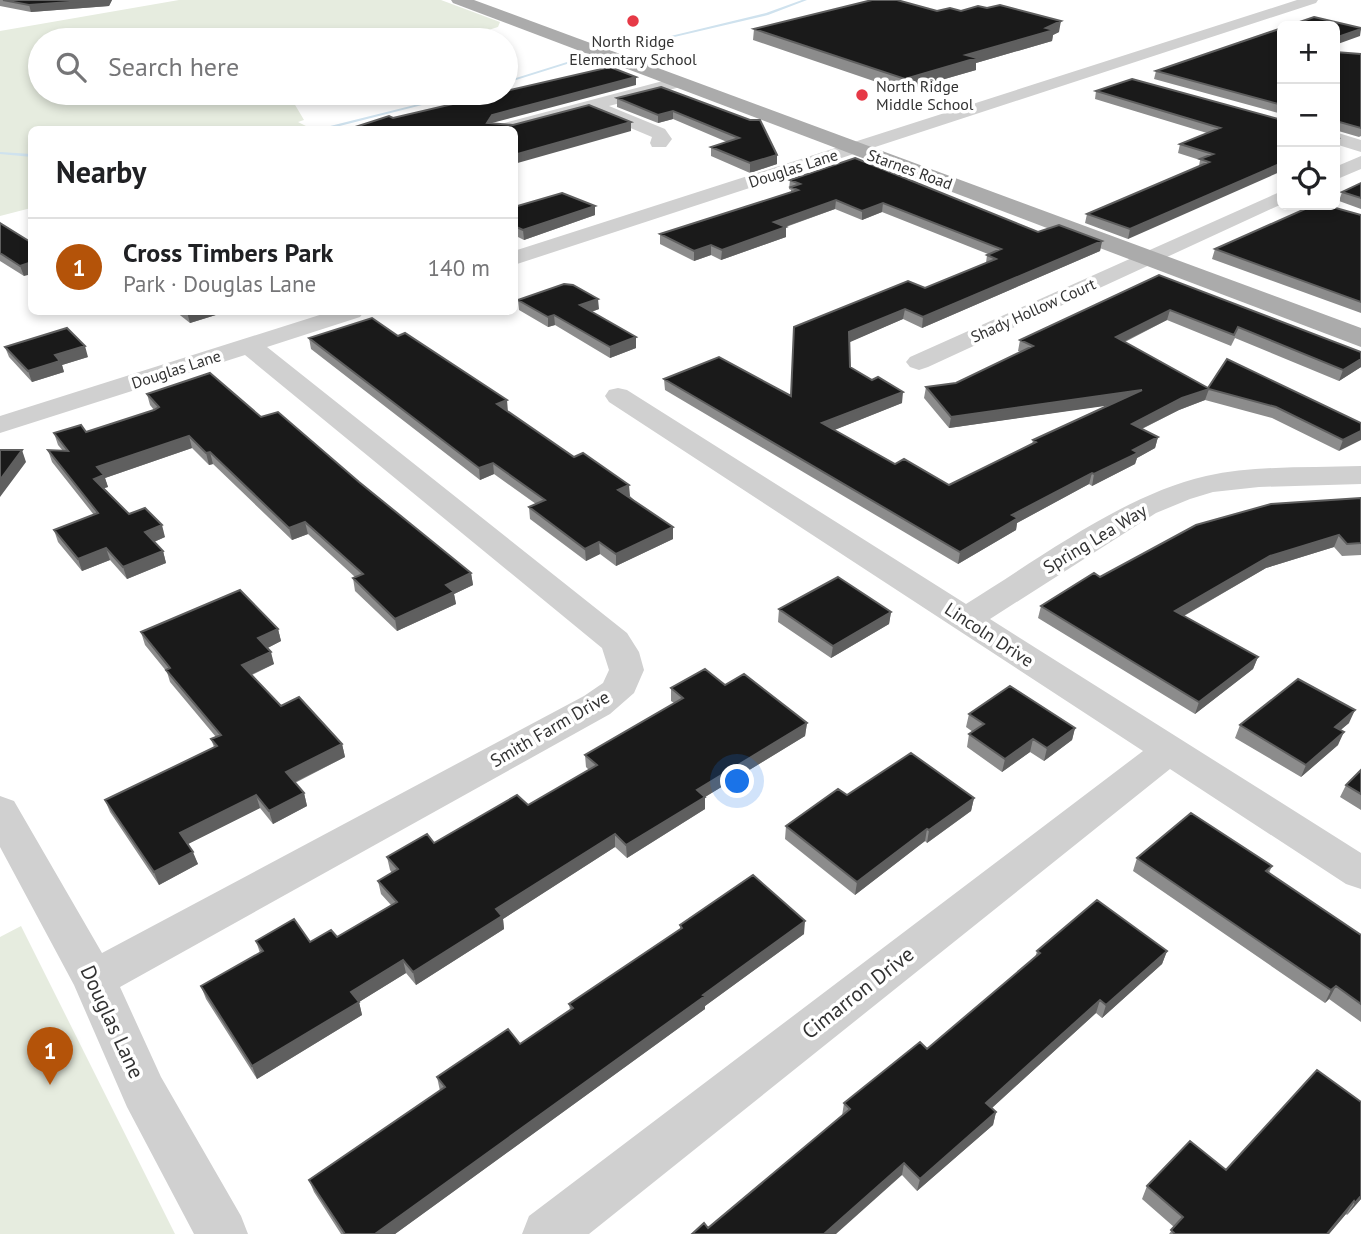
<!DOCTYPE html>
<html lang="en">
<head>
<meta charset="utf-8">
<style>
	:root { --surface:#fff; --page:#f2f2f2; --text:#202124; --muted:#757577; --line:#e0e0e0; --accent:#b45309 }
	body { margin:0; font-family:"PT Sans",sans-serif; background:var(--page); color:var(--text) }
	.controls { position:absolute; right:21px; top:21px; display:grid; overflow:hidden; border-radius:10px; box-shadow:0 4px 10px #0003 }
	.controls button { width:63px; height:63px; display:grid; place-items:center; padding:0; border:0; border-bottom:2px solid var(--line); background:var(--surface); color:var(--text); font:35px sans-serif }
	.you { position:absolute; left:738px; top:782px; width:24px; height:24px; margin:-18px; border:5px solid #fff; border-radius:50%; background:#1a73e8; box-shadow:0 0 0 10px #1a73e833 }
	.badge { display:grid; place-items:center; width:46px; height:46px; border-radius:50%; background:var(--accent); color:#fff; font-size:23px; font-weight:700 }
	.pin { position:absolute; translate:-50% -58px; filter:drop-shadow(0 2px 4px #0008) }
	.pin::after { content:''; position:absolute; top:37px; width:24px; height:21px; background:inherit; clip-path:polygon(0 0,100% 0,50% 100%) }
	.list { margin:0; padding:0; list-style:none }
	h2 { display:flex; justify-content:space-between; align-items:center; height:91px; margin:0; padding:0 28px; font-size:30px }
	h2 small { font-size:23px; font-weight:400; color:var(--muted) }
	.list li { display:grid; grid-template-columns:46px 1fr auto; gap:21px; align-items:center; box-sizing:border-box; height:98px; padding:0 28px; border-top:2px solid var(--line) }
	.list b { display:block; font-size:26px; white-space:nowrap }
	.list p { margin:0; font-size:23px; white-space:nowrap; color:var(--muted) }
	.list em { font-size:23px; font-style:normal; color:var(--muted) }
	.icon { flex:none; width:38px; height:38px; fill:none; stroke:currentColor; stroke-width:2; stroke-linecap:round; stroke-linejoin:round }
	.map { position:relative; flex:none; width:1361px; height:1234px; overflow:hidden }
	.search { position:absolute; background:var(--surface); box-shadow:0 4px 10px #0003; left:28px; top:28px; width:490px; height:77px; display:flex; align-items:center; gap:18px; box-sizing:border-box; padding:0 24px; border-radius:38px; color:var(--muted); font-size:26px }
	.panel { position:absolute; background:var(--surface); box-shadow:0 4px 10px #0003; left:28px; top:126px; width:490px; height:189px; border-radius:10px }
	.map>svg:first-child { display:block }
	.green { fill:#e6ecdf }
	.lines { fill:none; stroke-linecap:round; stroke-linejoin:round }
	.stream { fill:#cfe2ee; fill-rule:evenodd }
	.minor { fill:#d0d0d0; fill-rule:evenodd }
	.major { fill:#ababab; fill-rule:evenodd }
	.wall { fill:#8c8c8c }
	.shaded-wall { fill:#5f5f5f }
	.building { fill:#1a1a1a; stroke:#5f5f5f; stroke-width:2 }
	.poi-dot { fill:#e63946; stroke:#fff; stroke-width:2.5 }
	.labels { text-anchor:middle; stroke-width:7; stroke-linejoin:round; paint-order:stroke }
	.far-poi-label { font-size:16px; fill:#333; stroke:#fff }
	.far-street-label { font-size:16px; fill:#333; stroke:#fff }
	.street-label { font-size:18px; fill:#333; stroke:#fff }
	.near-street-label { font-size:21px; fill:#333; stroke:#fff }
</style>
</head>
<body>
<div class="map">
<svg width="1361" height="1234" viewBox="0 0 1361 1234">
	<rect width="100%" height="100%" fill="#fff"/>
	<path class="green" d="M179,0h262l59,22 -2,5 -42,13h-416v53h248l16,27 -6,2 14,7 -280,1 -1,78 -31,8v-185z
		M21,926l154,308h-175v-297z"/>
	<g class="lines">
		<path class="stream" d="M802,0h5l-39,15 -145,34 -2,-1 145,-35z
			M583,57l3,1 -80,25v-2z
			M463,93h6l-145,37h-10z
			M0,152l32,2v3l-32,-3z"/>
		<path class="minor" d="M1297,0h21l-2,3 -802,262v-14z
			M678,77l6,1 2,4 -2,4 -75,20 56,23 7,10 -6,8h-14l-2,-4 2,-6 -62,-26 -76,20 -24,-1 3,-4z
			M1335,132l26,8v12l-26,-8z
			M1361,156v13l-26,11v-13z
			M1282,191v13l-354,163 -9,3 -9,-3 -4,-5 4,-5z
			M329,312h35l-4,5 -93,30 360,286 12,19 5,18 -10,23 -24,21 -490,273 41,90 80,139 7,18h-54l-67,-127 -53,-122 -74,-138v-51l14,5 88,152 482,-257 19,-13 6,-13 -7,-22 -357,-293 -245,78v-17z
			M618,388l9,2 339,214c73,-45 157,-109 240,-128 50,-11 104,-8 155,-10v18l-102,3 -46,5 -23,7 -34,14 -166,106 371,234v36l-15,-5 -176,-115 -581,465h-67l7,-18 614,-465 -534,-349 -4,-6 4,-6z"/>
		<path class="major" d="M451,0h23l887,328v19l-908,-344z"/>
	</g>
	<path class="wall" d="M0,0h112l-3,6 -78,6 -31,-6z
		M937,11l122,21 -6,3 -1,6 -76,22v7l-73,21 -150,-51 1,-11z
		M1282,28v86l-128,-35 2,-8z
		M1335,52l26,2v82l-2,1 -24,-7v5l4,3 -4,9z
		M661,87l116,68v9l-27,9 -39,-17v-9l16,-5 -54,-23 -15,4 -41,-16v-9z
		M1096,91l186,29 -154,119 -43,-16 2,-9 112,-48 1,-6 -22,-7 2,-9 27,-11 -112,-34z
		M790,180l248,52 64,9 -2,10 -178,77 -19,-9 -54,23 1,25 52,36 -68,27 61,34 54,21 83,-41 1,-4 75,-35 -159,23 -25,-30 2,-11 30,-4 65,-31 -3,-1 2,-11 139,-65 202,77v15l-22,14 -104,-43 -4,8 -64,-26 -42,22 83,46 153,35 -22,28 -67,-33 -67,-18 -26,10 -37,19 16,8 -3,11 -18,10 -2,6 -43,22 -3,-2 -72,39 -1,7 -58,34 -293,-174 -1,-11 127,17 3,-69 131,-39 61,-25 1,-8 1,-1 -106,-42 -20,8 -27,-11 -49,18v10l-65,23 -10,-5 -17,6 -34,-17v-10l131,-42v-2l-2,-1z
		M1361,183v26l-22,-8 3,-9z
		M514,207l81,8 -71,25 -10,-5z
		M1361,215v98l-149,-54 3,-10z
		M0,223l32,20 -8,33 -24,-15z
		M518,300l81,9 -8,3 45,36 -26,10 -55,-33 -7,2 -29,-17z
		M176,312h42l1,2 -29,9z
		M309,338l199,74 122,84 43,43 -57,27 -16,-12 -14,7 -56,-42 -1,-12 7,-3 -42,-30 -14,6 -169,-131z
		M5,347l83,10 -26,8 2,7 -32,10 -23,-25z
		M147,394l114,23 98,65 112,91 2,12 -19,9 2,10 -59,27 -42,-40 -2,-13 2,-1 -47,-43 -16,6 -79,-76 -4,1 -17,-17 -87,30 3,9 -4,1 25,26 36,23 -11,5 9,9 3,12 -39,16 -17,-19 -28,11 -24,-29 -4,-12 40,-15 -42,-53 -4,-12 15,1 -5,-6 -4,-12 32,-1 68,-22 -4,-5z
		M1361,498v57l-19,1 -8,-9 -68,21 -82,48 74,41 -5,12 -58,45 -157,-96 3,-12 59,-29z
		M779,609l112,3 -2,12 -58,34 -53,-36z
		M278,629l3,12 -14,7 7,16 -22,11 29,31 61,38 3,13 -50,26 9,10 3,13 -34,18 -13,-16 -72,36 10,20 -39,21 -49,-73 -5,-12 109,-53 -3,-8 5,-2 -46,-55 -3,-10 -22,-27 -4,-13z
		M725,685l82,38 -2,13 -100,61v12l-78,49 -12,-11 -112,72 1,10 -88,56 -10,-12 -47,29 3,13 -105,64 -51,-80 -5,-13 59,-33 -4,-12 54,1 27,-5 54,-32 -10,-11 -3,-13 14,-8 -2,-3 -3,-13 47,-14 94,-38 61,-35 -3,-3 -1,-12 89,-52 -3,-2v-13z
		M969,714l106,14 -3,12 -28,21 -14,-9 -28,20 -35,-25 2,-13 4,-2 -7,-5z
		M1349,723l-9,7 -2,15 -37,32 -66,-39 5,-13z
		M1361,770v40l-21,-13 6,-12z
		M847,795l127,3 -3,13 -44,32 -2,-2 -70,54 -70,-56 1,-13z
		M1137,858l135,8 -3,7 92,62v87l-32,-23 -4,4 -192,-132z
		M680,925l124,9 -99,72v3l-310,225h-54l-27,-42 -5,-12 131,-89 -3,-14 83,-33 50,-34 -1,-6 111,-75z
		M1037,951h130l-5,13 -60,54 -6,-5 -104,95 4,4 -3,13 -76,66 -15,-16 -194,53 134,-112 2,-13 83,-54 108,-91z
		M1226,1170l135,29 -14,16 -1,-1 -17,20h-160l5,-7 -32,-28 5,-13z"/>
	<path class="shaded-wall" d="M97,0h15l-3,6 -78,6 -2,-7z
		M1061,21l-2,11 -6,3 -1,6 -76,22v7l-73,21 2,-12 61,-24 80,-27z
		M1361,29l-1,7 -25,9v-7z
		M636,77v8l-144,38h-5l5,-8z
		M673,111v8l-15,4v-8z
		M631,122v9l-117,33v-9z
		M1339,138l-3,9h-1v-7z
		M777,155v9l-27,9v-10z
		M1282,163v8l-154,68 2,-10z
		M836,200l-1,9 -62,22 1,-9z
		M883,203l-1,9 -20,8v-9z
		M595,206v9l-71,25 -1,-10z
		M786,227v10l-65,23 1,-10z
		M1102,241l-2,10 -178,77 1,-11z
		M711,245v10l-17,6v-10z
		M32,262v12l-8,2 -4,-10z
		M598,299l1,10 -19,7v-11z
		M905,309l-2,10 -55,24 1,-11z
		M1170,310l-3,10 -54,27 3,-10z
		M187,312h31l1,2 -29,9z
		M554,315l1,10 -7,2v-10z
		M636,337v11l-26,10v-11z
		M85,346l3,11 -26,8 2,7 -32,10 -4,-11 27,-16z
		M1361,359v8l-22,14 4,-11z
		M1209,389l-4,11 -26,10 -50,25 3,-11 50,-26z
		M1142,390l-2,11 -191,27 2,-11z
		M903,392l-1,11 -80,32v-12z
		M507,400l1,12 -10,4 -1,-12z
		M1361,431v9l-22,11 4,-11z
		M189,436l3,12 -87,30 3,9 -10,3 -4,-11 3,-12z
		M1158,437l-3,11 -18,10 -2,6 -43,22 2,-12 39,-24z
		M22,450l4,12 -26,35v-17z
		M210,452l3,12 -4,1 -3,-12z
		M493,463l1,11 -14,6 -1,-12z
		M1092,473l-3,11 -72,39 -1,7 -58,34 2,-12 52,-37z
		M629,485l1,11 -11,5 -1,-11z
		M305,522l3,12 -16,6 -3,-12z
		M162,525l3,12 -16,7 -4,-12z
		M673,527v12l-57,27v-12z
		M1339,535l-5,12 -68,21 -95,55 4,-12 95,-55z
		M599,542l1,12 -14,7 -1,-12z
		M106,548l4,12 -28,11 -4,-12z
		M163,551l3,12 -39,16 -4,-12z
		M471,573l2,12 -19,9 2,10 -59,27 -2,-12 51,-34z
		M891,612l-2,12 -58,34 2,-12z
		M278,629l3,12 -19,10 -4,-13z
		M271,652l3,12 -28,13 -4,-12z
		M1258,657l-5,12 -58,45 4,-12z
		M1355,710l-6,13 -20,17 6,-13z
		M807,723l-2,13 -100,61v12l-78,49 -1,-13 71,-55z
		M1075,728l-3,12 -28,21 3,-13z
		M1344,732l-6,13 -37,32 5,-12z
		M1033,739l-3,13 -28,20 3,-13z
		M342,744l3,13 -56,28 -3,-13z
		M304,793l3,13 -34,18 -4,-13z
		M256,795l4,13 -76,38 -4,-13z
		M974,798l-3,13 -44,32 2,-13z
		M927,829l-2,12 -70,54 2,-13z
		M615,834v13l-112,72 1,10 -88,56 -3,-13 83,-63z
		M193,852l5,12 -39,21 -5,-13z
		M805,921l-1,13 -99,72v3l-310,225h-20z
		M1167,951l-5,13 -60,54 4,-13z
		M403,960l3,13 -47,29 3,13 -105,64 -5,-13 99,-74z
		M1336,986l-7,13 -4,4 6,-13z
		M1100,1000l-4,13 -113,103 3,-13z
		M996,1112l-3,13 -76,66 3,-12z
		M904,1163l-2,12 -66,59h-12z
		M1361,1196v3l-14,16 8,-12z
		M1354,1201l-8,13 -17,20h-2z"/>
	<path class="building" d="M3,0h94l-68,5z
		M872,0h25l40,11 13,-3 11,3 17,-5 9,2 13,-3 61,16 -15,7 8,2 -88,25 11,3 -72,21 -151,-50z
		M1314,17l47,11v1l-26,9v-12h-47z
		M1282,28v77l-126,-34z
		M1335,52l26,2v74l-25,-7 -1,14 4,3 -4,2z
		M610,67l26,10 -144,38 -5,8 26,2 76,-20 42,17 -117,33v-25l-165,-1 40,-13 4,2 107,-25h6v-2z
		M1132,79l150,41v43l-152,66 -43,-15 122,-52 -9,-3 13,-5 -33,-10 40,-16 -124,-37z
		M661,87l89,33h10l17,35 -27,8 -39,-16 28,-9 -66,-27 -15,4 -41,-17z
		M855,158l183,74 21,-7 43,16 -179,76 -18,-8 -56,23 1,35 22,13 6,-3 25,15 -81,31 73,41 9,-5 45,26 87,-43 -3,-2 109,-50 -191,27 -25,-30 30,-4 77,-37 -13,-6 139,-65 202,77v7l-18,11 -105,-43 -4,8 -64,-25 -54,27 92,51 19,-29 134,64v8l-18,9 -67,-33 -67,-18 -27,9 -50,26 26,13 -25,13 5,3 -44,21 -2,-1 -80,42 6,3 -58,34 -296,-173 55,-22 72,39 3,-69 114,-46 17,7 71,-29 -9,-4 14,-6 -118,-46 -21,8 -26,-11 -62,22 12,5 -64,23 -11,-5 -17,6 -34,-17 138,-44 -7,-3 9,-3 -10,-4z
		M1361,183v15l-19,-6z
		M562,193l33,13 -72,24 -9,-4v-19z
		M1314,205h11l36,10v87l-146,-53z
		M0,223l32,20v19l-12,4 -20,-13z
		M564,284l9,1 25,14 -18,6 56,32 -26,10 -56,-32 -6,2 -30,-17z
		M372,318l26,18 7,-3 102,67 -10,4 77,53 9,-4 46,32 -11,5 55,37 -57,27 -17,-12 -14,7 -56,-42 16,-7 -52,-37 -14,5 -170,-130z
		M67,328l18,18 -30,9 5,6 -32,10 -23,-24z
		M210,373l51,44 17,-5 81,70 112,91 -25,12 8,7 -59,27 -42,-41 10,-4 -58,-52 -16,6 -79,-76 -4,1 -17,-17 -92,31 7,8 -10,4 35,35 16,-6 17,17 -17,7 18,19 -40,16 -17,-19 -28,11 -24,-29 44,-17 -50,-63 20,1 -14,-18 27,-8 5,7 68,-22 5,-3 -12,-13z
		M0,450h22l-22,30z
		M1361,498v45l-14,1 -8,-9 -69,21 -95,55 83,46 -59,45 -158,-96 53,-33 6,4 96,-52 75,-21z
		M838,577l53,35 -58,34 -54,-37z
		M240,590l38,39 -20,9 13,14 -29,13 39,41 18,-9 43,47 -56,28 18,21 -35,18 -13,-16 -76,38 13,19 -39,20 -49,-72 112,-54 -6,-7 10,-4 -55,-65 4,-2 -29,-36z
		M705,669l20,16 19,-11 63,49 -110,67 8,7 -79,48 -11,-11 -119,75 6,7 -89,56 -10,-12 -52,32 8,10 -107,64 -51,-80 62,-35 -7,-10 38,-22 16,23 21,-12 6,7 60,-35 -19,-21 20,-12 -11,-12 40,-23 7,9 83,-48 11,10 69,-40 -12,-10 98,-57 -12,-10z
		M1298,679l57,31 -20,17 9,5 -38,33 -66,-40z
		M1010,686l65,42 -28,20 -14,-9 -28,20 -36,-25 15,-10 -15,-10z
		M911,753l63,45 -45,32 -2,-1 -70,53 -71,-56 52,-37 9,6z
		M1361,770v24l-15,-9z
		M1191,813l81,53 -6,5 95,64v69l-25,-18 -5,4 -194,-132z
		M753,875l52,46 -102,74 2,1 -330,238h-30l-36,-54 136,-93 -8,-10 71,-48 12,15 53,-36 -4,-4 113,-76 -2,-3z
		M1097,900l70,51 -61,54 -6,-5 -114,103 10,9 -76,67 -16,-16 -80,71h-132l12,-11 4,5 142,-119 -6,-6 76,-61 7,7 113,-96 -3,-2z
		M1317,1070l44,32v94l-6,7 -1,-2 -27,33h-152l-4,-4 12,-13 -36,-31 43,-45 36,29z"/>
	<g class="poi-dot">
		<circle cx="633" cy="21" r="7"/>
		<circle cx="862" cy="95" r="7"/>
	</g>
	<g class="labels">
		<g class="far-poi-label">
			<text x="633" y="47">North Ridge<tspan x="633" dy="18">Elementary School</tspan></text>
			<text x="876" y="92" text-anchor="start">North Ridge<tspan x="876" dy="18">Middle School</tspan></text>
		</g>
		<g class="far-street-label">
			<text transform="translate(793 168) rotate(-18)" y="6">Douglas Lane</text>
			<text transform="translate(910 169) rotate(20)" y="6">Starnes Road</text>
			<text transform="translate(1033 310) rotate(-24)" y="6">Shady Hollow Court</text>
			<text transform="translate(176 369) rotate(-18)" y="6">Douglas Lane</text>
		</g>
		<g class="street-label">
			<text transform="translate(1095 539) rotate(-31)" y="6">Spring Lea Way</text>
			<text transform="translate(989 635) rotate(33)" y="6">Lincoln Drive</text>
			<text transform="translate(550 729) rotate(-30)" y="6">Smith Farm Drive</text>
		</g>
		<g class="near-street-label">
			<text transform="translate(858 993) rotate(-38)" y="7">Cimarron Drive</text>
			<text transform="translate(112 1022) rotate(65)" y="7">Douglas Lane</text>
		</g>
	</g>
</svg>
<div class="controls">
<button>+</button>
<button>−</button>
<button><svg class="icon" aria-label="locate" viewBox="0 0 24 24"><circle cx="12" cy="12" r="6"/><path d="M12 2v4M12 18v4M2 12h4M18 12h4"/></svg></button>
</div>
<div class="you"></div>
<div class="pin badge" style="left:50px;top:1085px">1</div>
<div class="search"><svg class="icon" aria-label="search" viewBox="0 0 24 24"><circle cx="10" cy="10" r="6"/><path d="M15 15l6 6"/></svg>Search here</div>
<section class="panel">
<h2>Nearby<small></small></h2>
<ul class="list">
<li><span class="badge">1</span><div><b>Cross Timbers Park</b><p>Park · Douglas Lane</p></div><em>140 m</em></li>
</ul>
</section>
</div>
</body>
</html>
